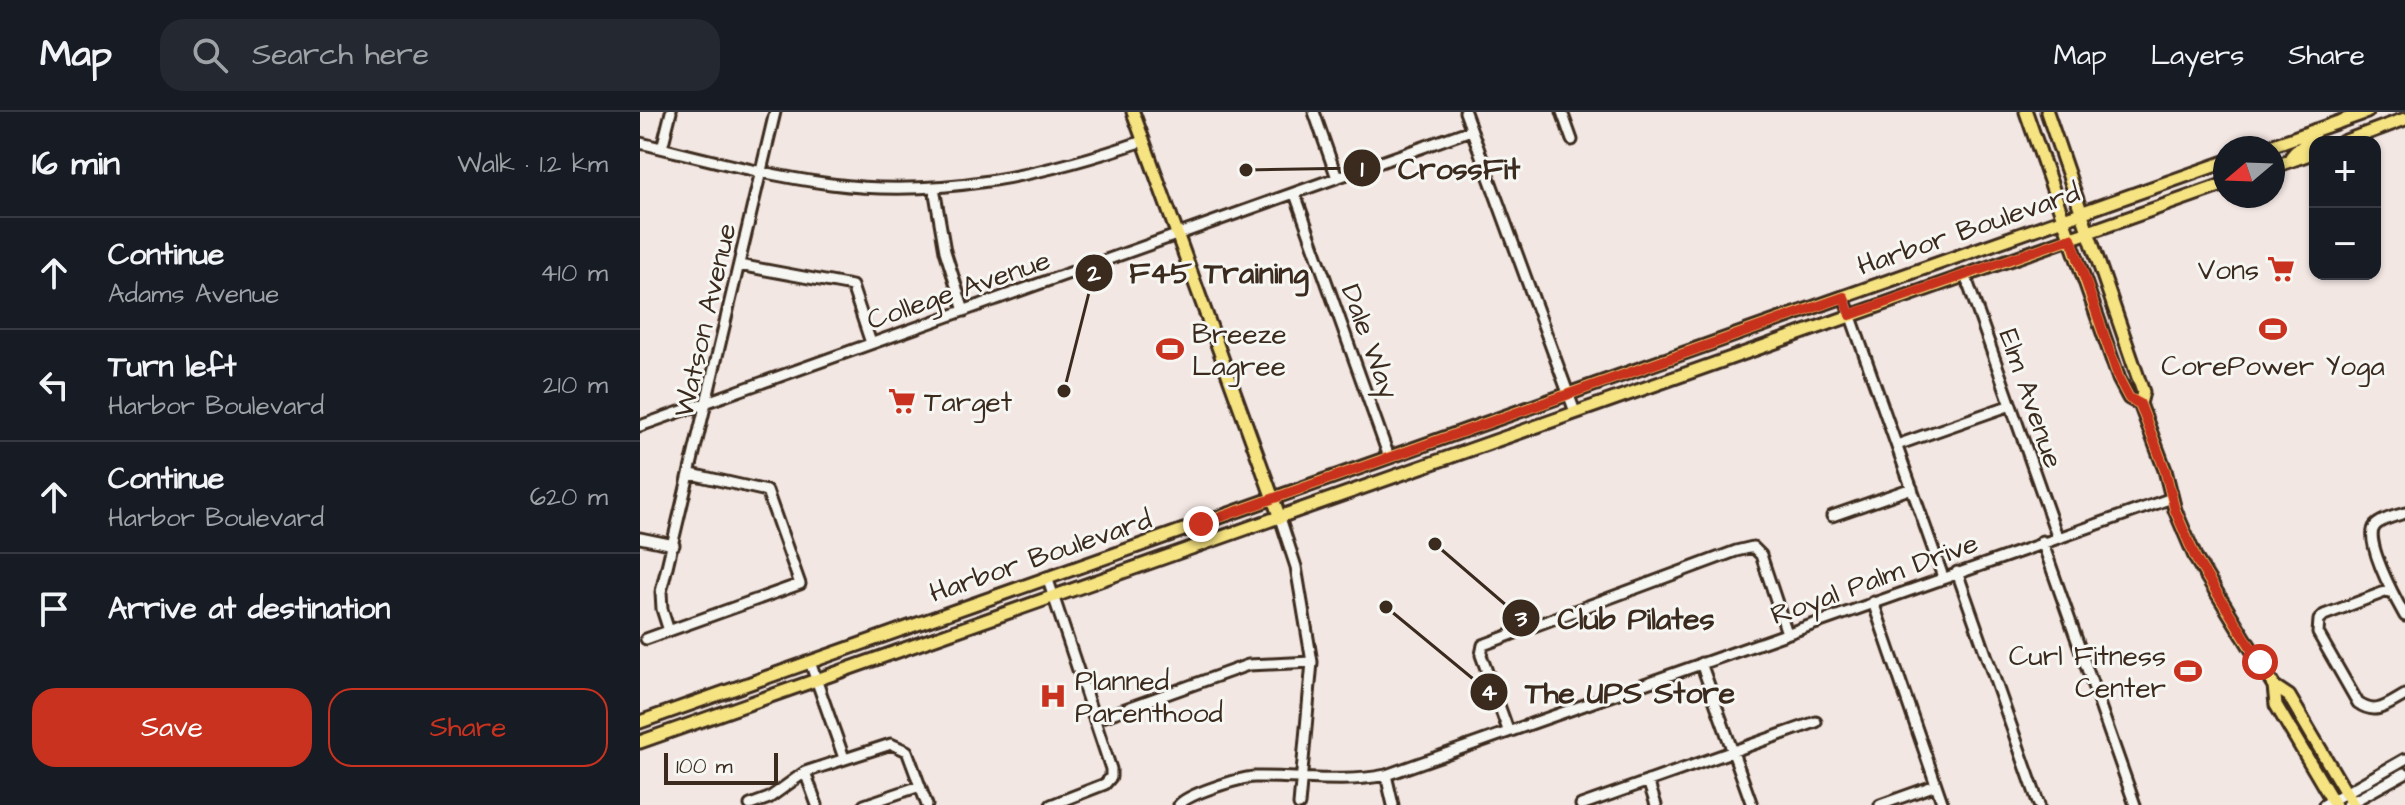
<!DOCTYPE html>
<html lang="en">
<head>
<meta charset="utf-8">
<style>
	:root { --surface:#171b24; --page:#242831; --text:#f1f3f6; --muted:#9ea1a6; --line:#363941; --accent:#c8321e }
	body { margin:0; font-family:"Architects Daughter",sans-serif; background:var(--page); color:var(--text) }
	.controls { position:absolute; right:24px; top:24px; display:grid; overflow:hidden; border-radius:16px; box-shadow:0 2px 6px #0004 }
	.controls button { width:72px; height:72px; display:grid; place-items:center; padding:0; border:0; border-bottom:2px solid var(--line); background:var(--surface); color:var(--text); font:40px sans-serif }
	.compass { position:absolute; left:1573px; top:24px; width:72px; height:72px; border-radius:50%; background:var(--surface); box-shadow:0 2px 6px #0004; rotate:251deg }
	.scale { position:absolute; left:24px; bottom:20px; width:114px; box-sizing:border-box; padding-left:8px; border:4px solid #3b2a1e; border-top:0; font-size:22px; line-height:28px; white-space:nowrap; color:#3b2a1e; -webkit-text-stroke:6px #f6f6f2; paint-order:stroke }
	.stop { position:absolute; width:24px; height:24px; margin:-18px; border:6px solid #c8321e; border-radius:50%; background:#fff }
	.stop.end { background:#c8321e; border-color:#fff; box-shadow:0 2px 8px #0008 }
	.list { margin:0; padding:0; list-style:none }
	h2 { display:flex; justify-content:space-between; align-items:center; height:104px; margin:0; padding:0 32px; font-size:34px }
	h2 small { font-size:26px; font-weight:400; color:var(--muted) }
	.list li { display:grid; grid-template-columns:52px 1fr auto; gap:24px; align-items:center; box-sizing:border-box; height:112px; padding:0 32px; border-top:2px solid var(--line) }
	.list b { display:block; font-size:30px; white-space:nowrap }
	.list p { margin:0; font-size:26px; white-space:nowrap; color:var(--muted) }
	.list em { font-size:26px; font-style:normal; color:var(--muted) }
	.actions { display:flex; gap:16px; padding:24px 32px }
	.actions a { flex:1; padding:18px 0; border:2px solid var(--accent); border-radius:24px; text-align:center; font-size:28px; color:var(--accent) }
	.actions .main { background:var(--accent); color:#fff }
	.icon { flex:none; width:44px; height:44px; fill:none; stroke:currentColor; stroke-width:2; stroke-linecap:round; stroke-linejoin:round }
	.map { position:relative; flex:none; width:1765px; height:693px; overflow:hidden }
	header { display:flex; align-items:center; gap:48px; box-sizing:border-box; height:112px; padding:0 40px; background:var(--surface); border-bottom:2px solid var(--line) }
	header strong { font-size:38px }
	nav { display:flex; gap:44px; margin-inline-start:auto; font-size:28px }
	.search { width:560px; height:72px; background:var(--page); display:flex; align-items:center; gap:20px; box-sizing:border-box; padding:0 28px; border-radius:24px; color:var(--muted); font-size:30px }
	main { display:flex }
	aside { flex:1; background:var(--surface) }
	.map>svg:first-child { display:block }
	.lines { fill:none; stroke-linecap:round; stroke-linejoin:round }
	.minor-casing { stroke:#3b2a1e; stroke-width:15 }
	.major-casing { stroke:#3b2a1e; stroke-width:17 }
	.minor { stroke:#f6f6f2; stroke-width:9 }
	.major { stroke:#f6e381; stroke-width:11 }
	.route { stroke:#c8321e; stroke-width:10 }
	.labels { text-anchor:middle; stroke-width:6; stroke-linejoin:round; paint-order:stroke }
	.street-label { font-size:28px; fill:#3b2a1e; stroke:#f6f6f2 }
	.poi-label { font-size:28px; fill:#3b2a1e; stroke:#f6f6f2; text-anchor:start }
	.leader { fill:none; stroke:#3b2a1e; stroke-width:3 }
	.callout-dot { fill:#3b2a1e; stroke:#f6f6f2; stroke-width:3 }
	.mark-label { font-size:24px; text-anchor:middle; font-weight:bold; fill:#fff }
	.callout-label { font-size:30px; text-anchor:middle; font-weight:bold; fill:#3b2a1e; stroke:#f6f6f2; stroke-width:6; stroke-linejoin:round; paint-order:stroke }
</style>
</head>
<body>
<header>
<strong>Map</strong>
<div class="search"><svg class="icon" aria-label="search" viewBox="0 0 24 24"><circle cx="10" cy="10" r="6"/><path d="M15 15l6 6"/></svg>Search here</div>
<nav><a>Map</a><a>Layers</a><a>Share</a></nav>
</header>
<main>
<aside>
<h2>16 min<small>Walk · 1.2 km</small></h2>
<ul class="list">
<li><svg class="icon" aria-label="ahead" viewBox="0 0 24 24"><path d="M12 20V5M6 11l6-6 6 6"/></svg><div><b>Continue</b><p>Adams Avenue</p></div><em>410 m</em></li>
<li><svg class="icon" aria-label="left" viewBox="0 0 24 24"><path d="M17 20v-9H6M10 6l-5 5 5 5"/></svg><div><b>Turn left</b><p>Harbor Boulevard</p></div><em>210 m</em></li>
<li><svg class="icon" aria-label="ahead" viewBox="0 0 24 24"><path d="M12 20V5M6 11l6-6 6 6"/></svg><div><b>Continue</b><p>Harbor Boulevard</p></div><em>620 m</em></li>
<li><svg class="icon" aria-label="arrive" viewBox="0 0 24 24"><path d="M6 21V4h12l-3 4 3 4H6"/></svg><div><b>Arrive at destination</b></div></li>
</ul>
<div class="actions"><a class="main">Save</a><a>Share</a></div>
</aside>
<div class="map">
<svg width="1765" height="693" viewBox="0 0 1765 693">
	<rect width="100%" height="100%" fill="#f3e7e3"/>
	<filter id="ink" filterUnits="userSpaceOnUse"><feTurbulence type="fractalNoise" baseFrequency=".0125" numOctaves="2"/><feDisplacementMap in="SourceGraphic" scale="16" xChannelSelector="R" yChannelSelector="G"/><feConvolveMatrix kernelMatrix="1 2 1 2 8 2 1 2 1" color-interpolation-filters="sRGB"/></filter>
	<g filter="url(#ink)">
		<g class="lines">
			<g class="minor-casing">
				<path id="minor" d="M674,0l23,66
					M825,0l110,300
					M922,0l10,28
					M0,31c63,15 127,33 191,41 108,14 210,-8 312,-43
					M22,36l9,-36
					M294,76l11,63 19,60
					M655,82l94,263
					M99,153l113,21 19,57
					M1325,163l92,261
					M1204,185l99,280
					M0,314l831,-296
					M1257,333l114,-40
					M1765,401c-9,3 -24,6 -30,13 -12,14 21,74 30,90
					M1192,404l80,-28
					M640,406l16,49 16,95 -13,143
					M0,426l34,7
					M1402,429l93,264
					M1317,460l82,233
					M407,465l64,192v8l-6,7 -54,21
					M1750,478l-66,25 -5,5 -1,13 40,70c18,13 29,2 47,-8
					M1233,490l70,203
					M29,519l-7,-22 -1,-17 114,-480
					M6,527l154,-55 -33,-93 -76,-17
					M170,550l34,96
					M1061,551l51,142
					M457,607l151,-54 64,-3
					M868,618l-27,-75 2,-10 253,-94 17,-4 8,8 26,78
					M165,660l12,33
					M746,663l7,30
					M1008,669l8,24
					M110,693l19,-7 36,-26 86,-28 16,7 20,54
					M224,693l56,-19
					M539,693c8,-11 61,-27 75,-28 45,-1 87,7 132,-2l786,-277
					M941,693l235,-83
					M1240,693l56,-20
					M1684,693l81,-46
					M1707,693l58,-32"/>
			</g>
			<g class="major-casing">
				<path id="major" d="M493,0l147,406
					M1386,0l93,267 10,19 11,6
					M1407,0l96,280 -3,12 25,66 10,40 21,49 78,127 15,10 64,109
					M1703,30l62,-23
					M1625,36l102,-36
					M1649,49c6,-15 23,-15 26,-31
					M1633,55l42,-15
					M1634,574l2,19 59,100
					M0,610l1585,-560
					M0,630l1585,-558"/>
			</g>
			<use href="#minor" class="minor"/>
			<use href="#major" class="major"/>
		</g>
	</g>
	<g class="lines" filter="url(#ink)">
		<path class="route" d="M561,412l643,-227 6,18 221,-77 48,141 10,19 11,6 25,66 10,40 21,49 64,103"/>
	</g>
	<defs>
		<g id="supermarket-bare" transform="scale(2.16)"><path d="M-6-5.5h2.5l.6 2H6L4.5 2H-2.5L-4.4-4H-6ZM-1.5 3.2a1.3 1.3 0 1 0 .1 0ZM3 3.2a1.3 1.3 0 1 0 .1 0Z" fill="#c8321e" stroke="#f6f6f2" stroke-width="2.5" paint-order="stroke"/></g>
		<g id="stadium-bare" transform="scale(2.16)"><path d="M0-5a6.5 5 0 1 0 0 10a6.5 5 0 1 0 0-10ZM-3.5-1.8h7v3.6h-7Z" fill="#c8321e" stroke="#f6f6f2" stroke-width="2.5" paint-order="stroke"/></g>
		<g id="hospital-bare" transform="scale(2.16)"><path d="M-5-5h3v3.5h4V-5h3V5h-3V1.5h-4V5h-3Z" fill="#c8321e" stroke="#f6f6f2" stroke-width="2.5" paint-order="stroke"/></g>
	</defs>
	<g fill-rule="evenodd">
		<use href="#supermarket-bare" x="1641" y="157"/>
		<use href="#stadium-bare" x="1633" y="217"/>
		<use href="#stadium-bare" x="530" y="237"/>
		<use href="#supermarket-bare" x="262" y="289"/>
		<use href="#stadium-bare" x="1548" y="559"/>
		<use href="#hospital-bare" x="413" y="584"/>
	</g>
	<g class="labels">
		<g class="street-label">
			<text transform="translate(1328 116) rotate(-19)" y="10">Harbor Boulevard</text>
			<text transform="translate(318 177) rotate(-19)" y="10">College Avenue</text>
			<text transform="translate(64 208) rotate(-77)" y="10">Watson Avenue</text>
			<text transform="translate(731 229) rotate(70)" y="10">Dale Way</text>
			<text transform="translate(1392 286) rotate(71)" y="10">Elm Avenue</text>
			<text transform="translate(400 443) rotate(-19)" y="10">Harbor Boulevard</text>
			<text transform="translate(1234 466) rotate(-20)" y="10">Royal Palm Drive</text>
		</g>
		<g class="poi-label">
			<text x="1619" y="167" text-anchor="end">Vons</text>
			<text x="552" y="231">Breeze<tspan x="552" dy="32">Lagree</tspan></text>
			<text x="1633" y="263" text-anchor="middle">CorePower Yoga</text>
			<text x="284" y="299">Target</text>
			<text x="1526" y="553" text-anchor="end">Curl Fitness<tspan x="1526" dy="32">Center</tspan></text>
			<text x="435" y="578">Planned<tspan x="435" dy="32">Parenthood</tspan></text>
		</g>
	</g>
	<path class="leader" d="M606 58L722 56M424 279L454 161M795 432L881 506M746 495L849 580"/>
	<g class="callout-dot">
		<circle cx="606" cy="58" r="8"/>
		<circle cx="424" cy="279" r="8"/>
		<circle cx="795" cy="432" r="8"/>
		<circle cx="746" cy="495" r="8"/>
		<circle cx="722" cy="56" r="20"/>
		<circle cx="454" cy="161" r="20"/>
		<circle cx="881" cy="506" r="20"/>
		<circle cx="849" cy="580" r="20"/>
	</g>
	<g class="mark-label">
		<text x="722" y="65">1</text>
		<text x="454" y="169">2</text>
		<text x="881" y="514">3</text>
		<text x="849" y="588">4</text>
	</g>
	<g class="callout-label">
		<text x="819" y="67">CrossFit</text>
		<text x="579" y="171">F45 Training</text>
		<text x="996" y="517">Club Pilates</text>
		<text x="990" y="591">The UPS Store</text>
	</g>
</svg>
<div class="controls">
<button>+</button>
<button>−</button>
</div>
<svg class="compass" viewBox="-18 -18 36 36"><path d="M0-13l5 13h-10z" fill="#e53935"/><path d="M0 13l5-13h-10z" fill="#9ea1a6"/></svg>
<div class="scale">100 m</div>
<div class="stop" style="left:1620px;top:550px"></div>
<div class="stop end" style="left:561px;top:412px"></div>
</div>
</main>
</body>
</html>
